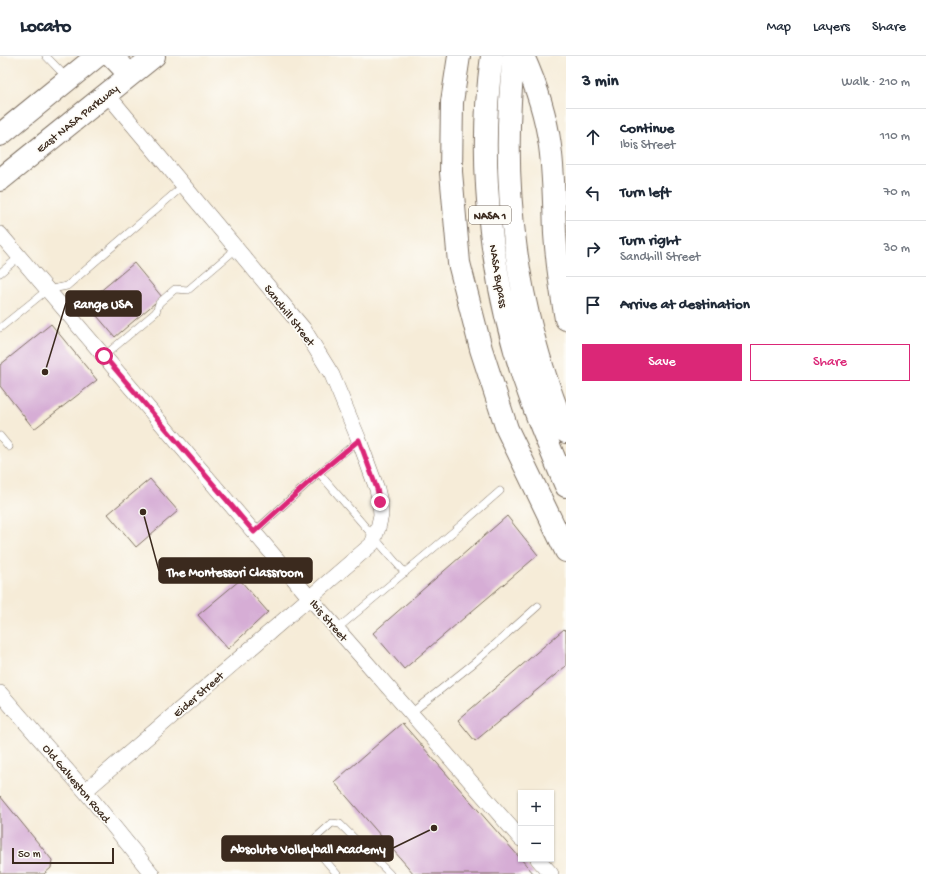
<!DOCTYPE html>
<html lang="en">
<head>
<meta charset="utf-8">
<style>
	:root { --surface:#fff; --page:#f2f2f3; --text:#1f2937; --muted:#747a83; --line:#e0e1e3; --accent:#db2777 }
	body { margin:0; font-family:"Gochi Hand",sans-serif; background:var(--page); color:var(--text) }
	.controls { position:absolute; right:12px; bottom:12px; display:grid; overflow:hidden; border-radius:0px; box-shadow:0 1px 3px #0004 }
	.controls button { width:36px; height:36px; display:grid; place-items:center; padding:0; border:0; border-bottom:1px solid var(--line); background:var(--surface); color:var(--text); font:20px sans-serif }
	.scale { position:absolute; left:12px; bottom:10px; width:102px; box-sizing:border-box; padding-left:4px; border:2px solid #3b2a1e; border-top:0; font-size:11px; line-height:14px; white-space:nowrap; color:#3b2a1e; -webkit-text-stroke:3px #fdfcf7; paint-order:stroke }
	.stop { position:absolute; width:12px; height:12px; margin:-9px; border:3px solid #db2777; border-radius:50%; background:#fff }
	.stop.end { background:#db2777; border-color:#fff; box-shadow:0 1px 4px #0008 }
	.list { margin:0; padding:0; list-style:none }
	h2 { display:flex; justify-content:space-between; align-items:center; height:52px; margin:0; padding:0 16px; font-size:17px }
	h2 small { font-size:13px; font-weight:400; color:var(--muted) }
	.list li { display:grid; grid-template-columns:26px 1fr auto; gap:12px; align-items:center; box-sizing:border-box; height:56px; padding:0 16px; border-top:1px solid var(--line) }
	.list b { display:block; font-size:15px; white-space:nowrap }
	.list p { margin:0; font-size:13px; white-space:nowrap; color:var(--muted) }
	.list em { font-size:13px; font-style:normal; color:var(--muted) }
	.actions { display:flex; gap:8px; padding:12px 16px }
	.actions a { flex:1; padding:9px 0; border:1px solid var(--accent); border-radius:0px; text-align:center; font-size:14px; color:var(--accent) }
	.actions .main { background:var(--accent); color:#fff }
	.icon { flex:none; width:22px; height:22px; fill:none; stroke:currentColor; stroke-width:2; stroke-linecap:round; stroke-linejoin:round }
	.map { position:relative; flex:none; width:566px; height:818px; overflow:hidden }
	header { display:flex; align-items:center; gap:24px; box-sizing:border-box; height:56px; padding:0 20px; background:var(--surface); border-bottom:1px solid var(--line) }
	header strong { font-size:19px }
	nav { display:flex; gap:22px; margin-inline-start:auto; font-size:14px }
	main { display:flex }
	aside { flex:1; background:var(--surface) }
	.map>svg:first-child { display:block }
	.building { fill:#d6add5 }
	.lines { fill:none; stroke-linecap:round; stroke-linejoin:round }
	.service-casing { stroke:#7c6e5f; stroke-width:8 }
	.minor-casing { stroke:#7c6e5f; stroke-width:16 }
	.primary-casing { stroke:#7c6e5f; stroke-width:24 }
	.motorway-casing { stroke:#7c6e5f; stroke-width:24 }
	.service { stroke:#fff; stroke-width:7 }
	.minor { stroke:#fff; stroke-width:15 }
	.primary { stroke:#fff; stroke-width:22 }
	.motorway { stroke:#fff; stroke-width:22 }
	.route { stroke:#db2777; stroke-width:5 }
	.labels { text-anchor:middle; stroke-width:3.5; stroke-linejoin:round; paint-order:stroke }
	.shield { fill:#fdfcf7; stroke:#75695f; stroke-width:1 }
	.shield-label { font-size:11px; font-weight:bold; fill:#3b2a1e }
	.street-label { font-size:12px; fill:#3b2a1e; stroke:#fdfcf7 }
	.leader { fill:none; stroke:#3b2a1e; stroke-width:1.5 }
	.callout-dot { fill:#3b2a1e; stroke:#fdfcf7; stroke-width:1.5 }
	.callout { fill:#3b2a1e; stroke:#3b2a1e; stroke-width:1.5 }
	.callout-label { font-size:13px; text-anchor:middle; font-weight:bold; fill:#fff }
</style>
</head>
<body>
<header>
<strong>Locato</strong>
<nav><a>Map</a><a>Layers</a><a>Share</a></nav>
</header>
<main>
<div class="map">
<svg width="566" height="818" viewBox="0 0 566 818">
	<rect width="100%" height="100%" fill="#fdfcf7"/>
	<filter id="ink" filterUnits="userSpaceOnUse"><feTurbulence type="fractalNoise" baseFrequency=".025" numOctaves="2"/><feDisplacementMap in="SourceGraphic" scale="8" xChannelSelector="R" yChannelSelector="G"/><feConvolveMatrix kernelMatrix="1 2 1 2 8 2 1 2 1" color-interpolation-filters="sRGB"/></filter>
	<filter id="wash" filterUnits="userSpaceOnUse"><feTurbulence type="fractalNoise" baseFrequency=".012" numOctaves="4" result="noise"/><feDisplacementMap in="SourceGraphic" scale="16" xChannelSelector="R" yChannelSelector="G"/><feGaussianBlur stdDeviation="0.9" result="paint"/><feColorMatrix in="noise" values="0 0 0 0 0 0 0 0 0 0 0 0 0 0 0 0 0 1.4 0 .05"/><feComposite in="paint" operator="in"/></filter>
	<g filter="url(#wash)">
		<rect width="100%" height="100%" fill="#f6ecd8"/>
		<g id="blocks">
			<path class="building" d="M134,207l28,34 -47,40 -29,-34z
				M51,268l46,56 -63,49 -34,-43v-21z
				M150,423l28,32 -42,36 -28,-33z
				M507,460l31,39 -134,114 -31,-36z
				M240,524l28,32 -40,37 -30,-34z
				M564,573l2,2v35l-91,75 -17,-21z
				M402,667l132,151h-120l-80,-92z
				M0,740l52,64 -1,8 -7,6h-44z"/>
		</g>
	</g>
	<g filter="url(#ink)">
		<use href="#blocks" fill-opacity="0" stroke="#7c6e5f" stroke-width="1"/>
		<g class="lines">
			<g class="service-casing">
				<path id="service" d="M46,0l21,22
					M0,217l19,-16
					M0,272l47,-38 20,-4 116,-100
					M104,300l52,-44 3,-9 16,-14 13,1 48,-41
					M0,380l9,11
					M359,384l-40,33 86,100
					M254,476l65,-59
					M337,573l116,-97 47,-41
					M411,657l63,-50 64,-57
					M337,818l-24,-28 -2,-4 21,-19 8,1 50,50"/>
			</g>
			<g class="minor-casing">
				<path id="minor" d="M0,178l310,364 211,241
					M0,637l85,98 67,83
					M85,735l287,-247 6,-16 3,-13 -1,-13 -3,-13 -18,-49 -27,-65 -29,-47 -196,-234
					M538,803l13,15"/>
			</g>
			<g class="primary-casing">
				<path id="primary" d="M112,0l18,19
					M0,79l97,-79
					M0,124l154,-124"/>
			</g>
			<g class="motorway-casing">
				<path id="motorway" d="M459,0l-7,46 -1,70 8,91 22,86 26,80 59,122
					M492,0c-16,113 0,239 40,346 10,28 22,56 34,84
					M514,0c-15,128 2,257 52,376
					M523,0c13,29 23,59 27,90 4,29 4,59 5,88 2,29 6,57 11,85"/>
			</g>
			<use href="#service" class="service"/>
			<use href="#minor" class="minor"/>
			<use href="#primary" class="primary"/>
			<use href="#motorway" class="motorway"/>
		</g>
	</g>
	<g class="lines" filter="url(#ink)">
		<path class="route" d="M104,300l150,176 65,-59 40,-33 18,49 3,13"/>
	</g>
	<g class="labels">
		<rect class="shield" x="469" y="150" width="42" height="18" rx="3"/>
		<g class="shield-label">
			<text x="490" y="163">NASA 1</text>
		</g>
		<g class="street-label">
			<text transform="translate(77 62) rotate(-39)" y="4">East NASA Parkway</text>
			<text transform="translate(499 220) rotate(80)" y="4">NASA Bypass</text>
			<text transform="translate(290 259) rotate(52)" y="4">Sandhill Street</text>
			<text transform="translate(329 564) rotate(49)" y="4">Ibis Street</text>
			<text transform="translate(198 638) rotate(-41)" y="4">Eider Street</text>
			<text transform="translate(77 727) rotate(50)" y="4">Old Galveston Road</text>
		</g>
	</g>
	<path class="leader" d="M45 316L66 247M143 456L159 515M434 772L393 792"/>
	<g class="callout-dot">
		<circle cx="45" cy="316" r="4"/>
		<circle cx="143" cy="456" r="4"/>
		<circle cx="434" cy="772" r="4"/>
	</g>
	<g class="callout">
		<rect x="66" y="235" width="75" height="25" rx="4"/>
		<rect x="159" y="502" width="153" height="25" rx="4"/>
		<rect x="222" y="780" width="171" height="25" rx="4"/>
	</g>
	<g class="callout-label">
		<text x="103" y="252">Range USA</text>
		<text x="235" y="520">The Montessori Classroom</text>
		<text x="308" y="797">Absolute Volleyball Academy</text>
	</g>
</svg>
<div class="controls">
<button>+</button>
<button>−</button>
</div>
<div class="scale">50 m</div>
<div class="stop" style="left:104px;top:300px"></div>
<div class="stop end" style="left:380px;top:446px"></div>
</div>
<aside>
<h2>3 min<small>Walk · 210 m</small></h2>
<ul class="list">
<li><svg class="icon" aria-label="ahead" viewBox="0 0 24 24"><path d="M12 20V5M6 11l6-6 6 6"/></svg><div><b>Continue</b><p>Ibis Street</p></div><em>110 m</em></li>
<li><svg class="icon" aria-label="left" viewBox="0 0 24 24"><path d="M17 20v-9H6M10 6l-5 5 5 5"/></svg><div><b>Turn left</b></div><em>70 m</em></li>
<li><svg class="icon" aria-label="right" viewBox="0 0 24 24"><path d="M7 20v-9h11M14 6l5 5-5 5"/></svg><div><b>Turn right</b><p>Sandhill Street</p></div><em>30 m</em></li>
<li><svg class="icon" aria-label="arrive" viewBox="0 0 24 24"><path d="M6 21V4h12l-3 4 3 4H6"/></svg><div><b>Arrive at destination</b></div></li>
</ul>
<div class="actions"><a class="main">Save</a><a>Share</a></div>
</aside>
</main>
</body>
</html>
